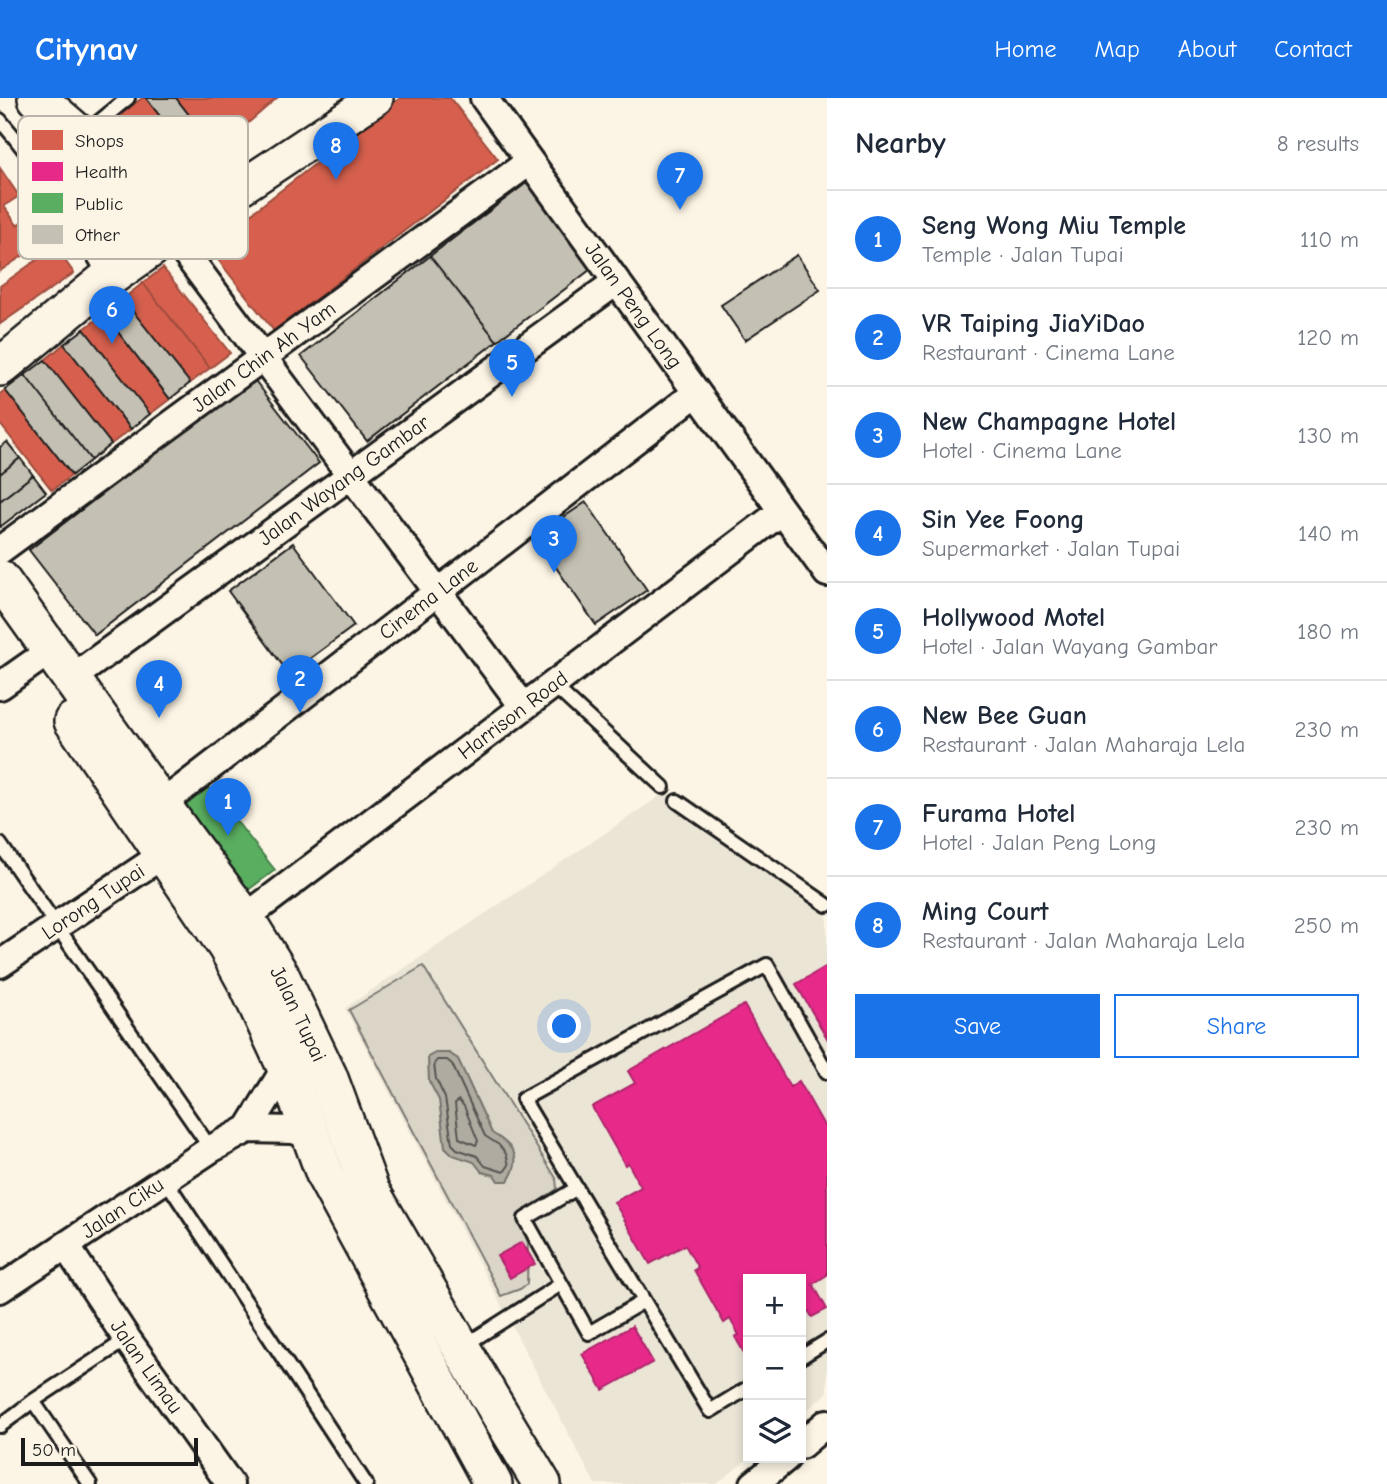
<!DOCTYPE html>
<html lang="en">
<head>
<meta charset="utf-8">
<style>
	:root { --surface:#fff; --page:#f2f2f3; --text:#1f2937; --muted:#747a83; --line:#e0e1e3; --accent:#1a73e8 }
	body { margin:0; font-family:"Comic Neue",sans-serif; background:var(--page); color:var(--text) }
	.controls { position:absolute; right:21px; bottom:21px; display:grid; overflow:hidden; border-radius:0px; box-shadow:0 4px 10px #0003 }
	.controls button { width:63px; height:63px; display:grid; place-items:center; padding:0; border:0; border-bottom:2px solid var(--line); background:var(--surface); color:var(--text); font:35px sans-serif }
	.scale { position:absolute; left:21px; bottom:18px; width:177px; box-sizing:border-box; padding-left:7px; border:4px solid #1c1c1c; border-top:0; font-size:19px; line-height:24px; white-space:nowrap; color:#1c1c1c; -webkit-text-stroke:5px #fcf5e5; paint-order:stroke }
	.you { position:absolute; left:565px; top:929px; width:24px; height:24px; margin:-18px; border:5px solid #fff; border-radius:50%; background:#1a73e8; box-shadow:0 0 0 10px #1a73e833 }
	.badge { display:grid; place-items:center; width:46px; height:46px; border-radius:50%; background:var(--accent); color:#fff; font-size:23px; font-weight:700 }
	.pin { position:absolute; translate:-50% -58px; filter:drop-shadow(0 2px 4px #0008) }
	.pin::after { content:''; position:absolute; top:37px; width:24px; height:21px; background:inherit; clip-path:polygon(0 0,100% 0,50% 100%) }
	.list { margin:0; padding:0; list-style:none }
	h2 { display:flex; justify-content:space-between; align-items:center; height:91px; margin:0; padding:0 28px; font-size:30px }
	h2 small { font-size:23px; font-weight:400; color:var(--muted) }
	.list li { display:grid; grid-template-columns:46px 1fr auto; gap:21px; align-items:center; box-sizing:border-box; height:98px; padding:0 28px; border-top:2px solid var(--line) }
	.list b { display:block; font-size:26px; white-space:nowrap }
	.list p { margin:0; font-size:23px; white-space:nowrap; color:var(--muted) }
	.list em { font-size:23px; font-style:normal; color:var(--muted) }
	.actions { display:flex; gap:14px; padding:21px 28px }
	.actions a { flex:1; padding:16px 0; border:2px solid var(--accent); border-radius:0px; text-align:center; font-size:24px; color:var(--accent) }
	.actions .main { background:var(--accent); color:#fff }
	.icon { flex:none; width:38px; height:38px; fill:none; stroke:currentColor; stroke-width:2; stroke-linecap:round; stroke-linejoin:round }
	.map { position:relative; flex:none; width:827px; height:1386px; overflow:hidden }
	header { display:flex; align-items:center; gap:42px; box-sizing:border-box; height:98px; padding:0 35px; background:var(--accent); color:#fff }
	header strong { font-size:33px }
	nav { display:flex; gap:38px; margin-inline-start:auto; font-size:24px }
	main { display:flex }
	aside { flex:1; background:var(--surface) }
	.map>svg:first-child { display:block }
	.built { fill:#ebe5d6 }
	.green { fill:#dbd5c8; stroke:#7c7872; stroke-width:2 }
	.water { fill:#b0aba1; stroke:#75726c; stroke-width:2 }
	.shops { fill:#d6604d; stroke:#9e4c3e; stroke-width:2 }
	.health { fill:#e7298a; stroke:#aa2569; stroke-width:2 }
	.public { fill:#5aae61; stroke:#47824c; stroke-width:2 }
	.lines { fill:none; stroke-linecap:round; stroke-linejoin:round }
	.shore { stroke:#575551; stroke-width:2 }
	.building { fill:#c4c0b3; stroke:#1c1c1c; stroke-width:2 }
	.service-casing { stroke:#1c1c1c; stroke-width:18 }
	.minor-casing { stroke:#1c1c1c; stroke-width:32 }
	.tertiary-casing { stroke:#1c1c1c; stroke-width:38 }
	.secondary-casing { stroke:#1c1c1c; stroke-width:42 }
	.service { stroke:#fcf5e5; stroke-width:12 }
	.minor { stroke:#fcf5e5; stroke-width:26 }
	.tertiary { stroke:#fcf5e5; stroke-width:33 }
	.secondary { stroke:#fcf5e5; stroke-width:37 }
	.labels { text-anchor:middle; stroke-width:7; stroke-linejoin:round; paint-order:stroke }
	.street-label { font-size:21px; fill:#1c1c1c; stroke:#fcf5e5 }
	.key { fill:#fcf5e5; stroke:#b9b4a9; stroke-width:2 }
	.key-label { font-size:19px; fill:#1c1c1c }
</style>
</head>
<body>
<header>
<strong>Citynav</strong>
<nav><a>Home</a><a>Map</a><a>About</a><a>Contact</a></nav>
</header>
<main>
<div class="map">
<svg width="827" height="1386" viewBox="0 0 827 1386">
	<rect width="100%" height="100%" fill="#fcf5e5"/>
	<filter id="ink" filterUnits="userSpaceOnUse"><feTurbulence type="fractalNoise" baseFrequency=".0143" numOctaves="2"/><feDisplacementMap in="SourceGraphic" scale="14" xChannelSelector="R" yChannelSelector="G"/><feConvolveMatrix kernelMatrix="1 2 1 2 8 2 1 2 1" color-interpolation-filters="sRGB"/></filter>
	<g filter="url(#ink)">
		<path class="built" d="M666,694l161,117v484l-26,22v-136h-53l1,179 -32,26h-122l-250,-476z"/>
		<path class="green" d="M423,868l133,212 1,11 -37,26 8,29 -1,40 -7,5 -19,7 -152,-286z"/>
		<path class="water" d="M435,955h14l9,6 34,74c22,13 31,25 16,48h-10l-4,-6 -12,-3 -8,-10 -21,-7 -8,-8 -6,-47 -10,-19 -1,-24z"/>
		<path class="shops" d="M142,0h4l44,57 -12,9 -19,-1 -38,-49z
			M176,0h101l-61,53z
			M400,0h50l48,61 -224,172 -66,-84z
			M0,70l19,28 -15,10 13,19 20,-14 17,24 -54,36z
			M55,149l19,26 -74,51v-38z
			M163,170l67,85 -20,15 -67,-85z
			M143,185l67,85 -20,15 -67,-84z
			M104,216l66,85 -20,15 -66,-85z
			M64,246l67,85 -20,15 -66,-84z
			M5,292l67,85 -20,15 -52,-66v-30z"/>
		<path class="health" d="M827,868v72l-31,-54z
			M744,907l46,82 9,-6 28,50v144l-14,9 14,25 -15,8 -7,-12 -4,2v-28h-53v81l-13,-23 4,-2 -9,-16 -6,4 -30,-53 4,-2 -13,-23 -35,19 -36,-62 27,-15 -13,-24 -3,2 -33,-58 43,-24 -7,-12z
			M522,1144l13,22 -25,14 -13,-22z
			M632,1228l21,36 -50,28 -21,-36z"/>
		<path class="public" d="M206,685l69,87 -27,20 -67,-88z"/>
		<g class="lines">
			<path class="shore" d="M437,962h10l5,4 33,72 14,9 7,9 3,11 -5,7 -19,-6 -8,-10 -20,-7 -5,-5 -7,-46 -9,-19 -2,-15z
				M458,1002l6,6 14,35 -2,4 -17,-7 -4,-34z"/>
		</g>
		<path class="building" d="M146,0h30l33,43 -19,14z
			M529,83l66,85 -98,75 -67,-85z
			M797,157l23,35 -75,50 -24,-35z
			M430,158l67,85 -130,100 -66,-85z
			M123,201l67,84 -20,16 -66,-85z
			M84,231l66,85 -19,15 -67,-85z
			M45,262l66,84 -20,16 -66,-85z
			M25,277l66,85 -19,15 -67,-85z
			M253,280l66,85 -224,172 -66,-85z
			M7,344l13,16 -20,16v-27z
			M20,360l13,17 -33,26v-27z
			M33,377l13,17 -46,35v-26z
			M586,404l61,88 -51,35 -61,-88z
			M293,445l61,83 -65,48 -61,-83z"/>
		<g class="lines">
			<g class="service-casing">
				<path id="service" d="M0,22c42,49 74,101 105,156
					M84,36l44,-36
					M552,586l111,103
					M677,703l150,104
					M0,746l211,305
					M165,1081l201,305
					M577,1090l-52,31 64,114 55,-32
					M465,1247l96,-61
					M801,1259l26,-16
					M748,1290l-38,23 -187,-312 244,-134 60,107
					M33,1303l57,83
					M0,1328l33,-25 94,-62"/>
			</g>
			<g class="minor-casing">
				<g id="minor">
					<path id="s1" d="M484,0l343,475"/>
					<path d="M171,136l352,472"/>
					<path id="s2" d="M0,452l529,-388"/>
					<path id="s3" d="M72,580l544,-396"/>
					<path d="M0,588l34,-24"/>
					<path id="s4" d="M162,706l533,-410"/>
					<path id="s5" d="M245,820l536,-406"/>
					<path id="s6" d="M0,866l179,-120"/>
					<path d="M248,1031l38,-62"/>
					<path id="s7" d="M66,1148l61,93 103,145"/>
					<path id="s8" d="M0,1191l211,-140 37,-20 45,1 17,5"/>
					<path d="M801,1347l26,-22"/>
					<path d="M754,1386l32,-26"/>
				</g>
			</g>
			<g class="tertiary-casing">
				<path id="tertiary" d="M171,136l205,-136"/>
			</g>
			<g class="secondary-casing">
				<g id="secondary">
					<path d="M0,269l107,-88 64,-45 -90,-98 -44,-38"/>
					<path id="s9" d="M0,481l186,260 59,79 35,57 48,101 42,114 119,206 53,88"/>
					<path d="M73,623l154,226 22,40 37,80 40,110 167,307"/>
				</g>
			</g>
			<use href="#service" class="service"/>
			<use href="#minor" class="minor"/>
			<use href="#tertiary" class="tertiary"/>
			<use href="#secondary" class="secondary"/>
		</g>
	</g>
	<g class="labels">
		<g class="street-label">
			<text dy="7" stroke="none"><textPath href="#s1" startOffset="256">Jalan Peng Long</textPath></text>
			<text dy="7" stroke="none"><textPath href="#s2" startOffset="327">Jalan Chin Ah Yam</textPath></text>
			<text dy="7" stroke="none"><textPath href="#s3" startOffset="336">Jalan Wayang Gambar</textPath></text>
			<text dy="7" stroke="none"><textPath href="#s4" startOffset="336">Cinema Lane</textPath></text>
			<text dy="7" stroke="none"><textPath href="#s5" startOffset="336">Harrison Road</textPath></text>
			<text dy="7" stroke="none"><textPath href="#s6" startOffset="112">Lorong Tupai</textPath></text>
			<text dy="7" stroke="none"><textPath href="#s9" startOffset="528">Jalan Tupai</textPath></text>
			<text dy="7" stroke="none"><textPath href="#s8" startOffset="147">Jalan Ciku</textPath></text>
			<text dy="7" stroke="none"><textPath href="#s7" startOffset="145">Jalan Limau</textPath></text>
		</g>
	</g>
	<rect x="18" y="18" width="230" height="143" rx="10" class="key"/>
	<rect x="32" y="32" width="31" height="20" fill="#d6604d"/>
	<rect x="32" y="64" width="31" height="19" fill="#e7298a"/>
	<rect x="32" y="95" width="31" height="20" fill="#5aae61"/>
	<rect x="32" y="127" width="31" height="19" fill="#c4c0b3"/>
	<g class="key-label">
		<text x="75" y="49">Shops</text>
		<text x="75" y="80">Health</text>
		<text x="75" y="112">Public</text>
		<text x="75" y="143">Other</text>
	</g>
</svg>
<div class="controls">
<button>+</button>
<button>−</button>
<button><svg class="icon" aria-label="layers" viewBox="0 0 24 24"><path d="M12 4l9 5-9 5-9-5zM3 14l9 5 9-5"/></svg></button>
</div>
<div class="scale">50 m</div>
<div class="you"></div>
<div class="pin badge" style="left:228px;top:738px">1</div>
<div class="pin badge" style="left:300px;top:615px">2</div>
<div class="pin badge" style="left:554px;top:475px">3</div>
<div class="pin badge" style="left:159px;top:620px">4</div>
<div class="pin badge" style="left:512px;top:299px">5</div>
<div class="pin badge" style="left:112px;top:246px">6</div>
<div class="pin badge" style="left:680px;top:112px">7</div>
<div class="pin badge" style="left:336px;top:82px">8</div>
</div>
<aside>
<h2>Nearby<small>8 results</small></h2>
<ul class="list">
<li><span class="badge">1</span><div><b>Seng Wong Miu Temple</b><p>Temple · Jalan Tupai</p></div><em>110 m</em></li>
<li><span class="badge">2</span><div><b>VR Taiping JiaYiDao</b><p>Restaurant · Cinema Lane</p></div><em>120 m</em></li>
<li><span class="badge">3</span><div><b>New Champagne Hotel</b><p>Hotel · Cinema Lane</p></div><em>130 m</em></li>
<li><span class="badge">4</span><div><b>Sin Yee Foong</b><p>Supermarket · Jalan Tupai</p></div><em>140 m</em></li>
<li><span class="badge">5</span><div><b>Hollywood Motel</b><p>Hotel · Jalan Wayang Gambar</p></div><em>180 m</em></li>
<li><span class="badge">6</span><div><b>New Bee Guan</b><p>Restaurant · Jalan Maharaja Lela</p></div><em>230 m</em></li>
<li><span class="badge">7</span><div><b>Furama Hotel</b><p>Hotel · Jalan Peng Long</p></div><em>230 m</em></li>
<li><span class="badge">8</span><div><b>Ming Court</b><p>Restaurant · Jalan Maharaja Lela</p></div><em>250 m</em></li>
</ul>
<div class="actions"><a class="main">Save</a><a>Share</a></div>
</aside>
</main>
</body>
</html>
